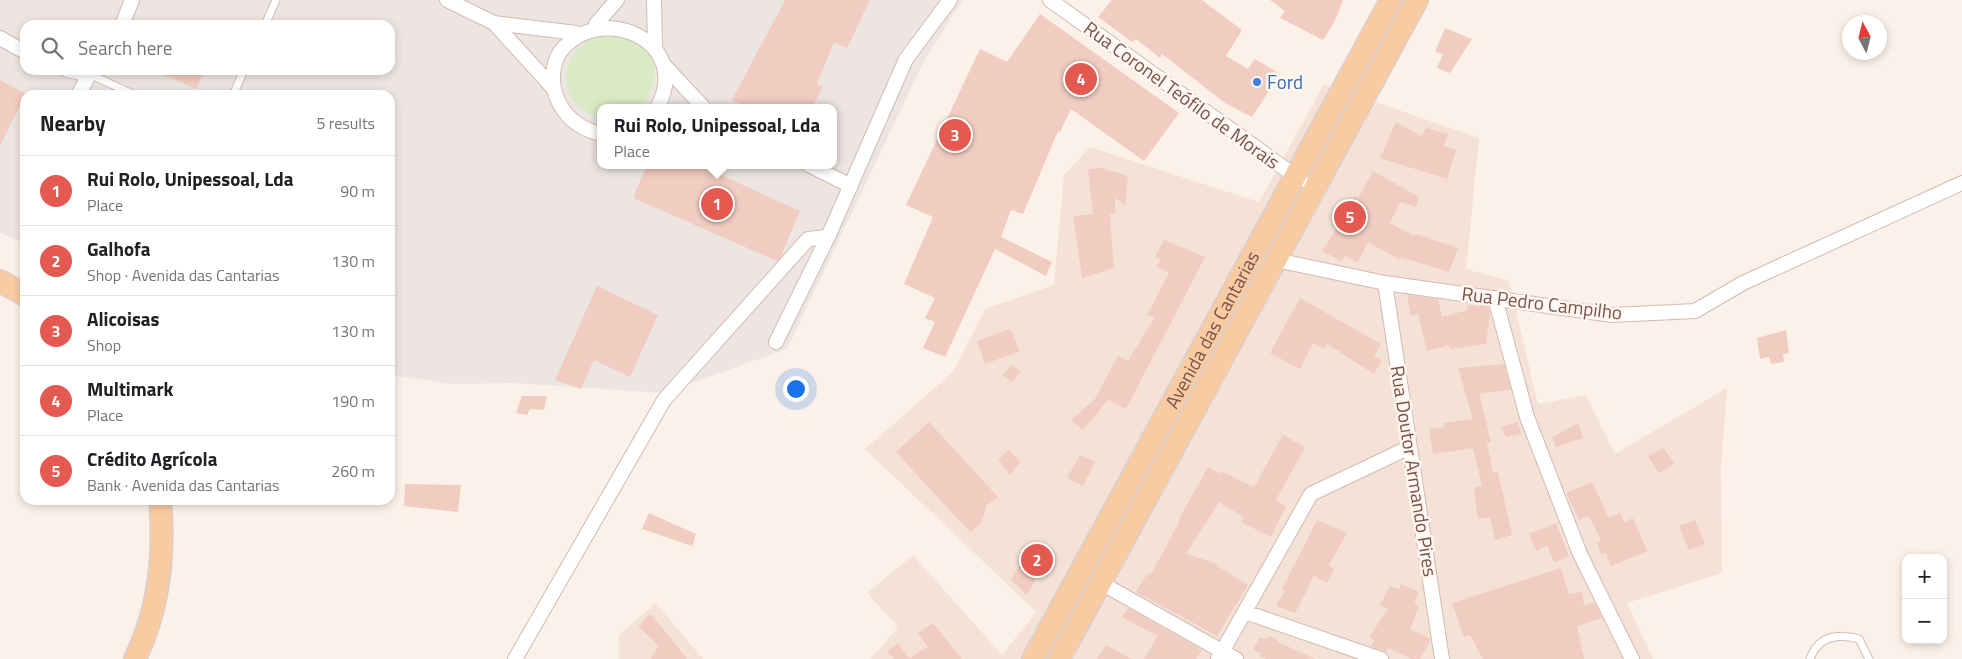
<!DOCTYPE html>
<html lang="en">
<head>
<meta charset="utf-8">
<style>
	:root { --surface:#fff; --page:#f2f2f2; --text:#202124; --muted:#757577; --line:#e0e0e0; --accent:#e45950 }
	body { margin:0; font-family:"Titillium Web",sans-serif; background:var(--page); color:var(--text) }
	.controls { position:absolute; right:15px; bottom:15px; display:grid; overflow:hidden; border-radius:10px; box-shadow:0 2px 8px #0003 }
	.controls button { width:45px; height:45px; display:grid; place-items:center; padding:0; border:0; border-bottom:1px solid var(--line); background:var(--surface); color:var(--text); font:25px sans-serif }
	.compass { position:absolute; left:1842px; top:15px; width:45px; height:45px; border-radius:50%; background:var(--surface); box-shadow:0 2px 8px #0003; rotate:353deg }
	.you { position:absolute; left:795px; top:388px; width:18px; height:18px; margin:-12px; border:4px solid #fff; border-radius:50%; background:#1a73e8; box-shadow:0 0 0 8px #1a73e833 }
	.badge { display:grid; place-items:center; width:32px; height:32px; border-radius:50%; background:var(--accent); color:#fff; font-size:16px; font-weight:700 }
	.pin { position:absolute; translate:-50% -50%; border:2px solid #fff; box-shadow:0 1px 5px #0006 }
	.popup { position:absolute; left:597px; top:104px; width:240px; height:65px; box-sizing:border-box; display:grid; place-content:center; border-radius:10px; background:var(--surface); filter:drop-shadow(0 1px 4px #0005); font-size:16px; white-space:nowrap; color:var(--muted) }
	.popup b { font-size:19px; color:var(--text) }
	.popup::after { content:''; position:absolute; left:50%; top:100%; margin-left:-10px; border:10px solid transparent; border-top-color:var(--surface) }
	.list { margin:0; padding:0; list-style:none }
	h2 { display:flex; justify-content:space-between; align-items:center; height:65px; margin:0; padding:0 20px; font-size:21px }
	h2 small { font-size:16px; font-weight:400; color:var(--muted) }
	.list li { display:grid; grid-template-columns:32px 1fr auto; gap:15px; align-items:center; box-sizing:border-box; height:70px; padding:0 20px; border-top:1px solid var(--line) }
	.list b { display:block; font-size:19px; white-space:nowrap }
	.list p { margin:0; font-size:16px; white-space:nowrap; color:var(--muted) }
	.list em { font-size:16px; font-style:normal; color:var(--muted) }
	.icon { flex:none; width:28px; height:28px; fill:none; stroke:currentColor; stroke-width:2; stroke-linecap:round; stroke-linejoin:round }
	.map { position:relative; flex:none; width:1962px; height:659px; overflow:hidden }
	.search { position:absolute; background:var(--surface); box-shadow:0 2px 8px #0003; left:20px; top:20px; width:375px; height:55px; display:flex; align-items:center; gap:12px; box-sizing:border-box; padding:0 18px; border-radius:15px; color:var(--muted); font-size:19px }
	.panel { position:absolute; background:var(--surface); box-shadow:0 2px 8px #0003; left:20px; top:90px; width:375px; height:415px; border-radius:15px }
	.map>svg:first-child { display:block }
	.residential { fill:#f4e2d7 }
	.industrial { fill:#ede5e1; fill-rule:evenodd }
	.green { fill:#dbeac6 }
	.building { fill:#f1ccc0 }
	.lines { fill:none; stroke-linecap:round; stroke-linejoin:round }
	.service-casing { stroke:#d1bab0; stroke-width:9 }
	.minor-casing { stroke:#d1bab0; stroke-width:16 }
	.primary-casing { stroke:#d9cfcd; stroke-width:24 }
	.service { stroke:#fff; stroke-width:7 }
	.minor { stroke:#fff; stroke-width:14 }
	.primary { stroke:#f9cba2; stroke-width:21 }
	.shop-dot { fill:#3f7fe0; stroke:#fff6ef; stroke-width:2 }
	.labels { text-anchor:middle; stroke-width:5; stroke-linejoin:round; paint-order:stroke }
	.shop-label { font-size:19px; fill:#366cbe; stroke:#fff6ef; text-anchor:start }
	.street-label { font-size:19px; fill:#77544c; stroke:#fff6ef }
</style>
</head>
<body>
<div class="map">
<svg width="1962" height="659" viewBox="0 0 1962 659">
	<rect width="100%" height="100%" fill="#fcf1e8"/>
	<path class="residential" d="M1324,84l155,54 -13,131 43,12 29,123 48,-9 29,59 112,-66 -6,79 1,106 -95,30 26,56h-782l27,-32 -31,-34 46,-38 89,100 34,-43 -171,-163 88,-77 32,-63 69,-24 10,-110 26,-28 169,55z
		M656,603l47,56h-84v-24z"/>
	<path class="industrial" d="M0,0h964l-10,13 -31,50 -136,286 -124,44 -149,-10 -60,1 -64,-9v-280h-365v148l-25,-10zM25,25h365v45h-365zM601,108h232v57h-232z"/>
	<path class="green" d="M1401,0h7l-83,152 -5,-3z
		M610,32c8,3 18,5 26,9 27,13 20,48 6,67h-41v11c-52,-17 -43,-76 9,-87z
		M1254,269l2,1 -15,37 -65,121 -6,-3z
		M1165,433l6,3 -105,192 -2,-1 13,-29z"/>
	<path class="building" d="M785,0h85l-23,48 -13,-6 -17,42 6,3 -11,21h-65l-15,-8z
		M1112,0h90l40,30 -16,26 22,13 7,-10 25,15 -28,43 -27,-14 -63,-49 -2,4 -24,-19 -4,3 -34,-25z
		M1270,0h73l-8,21 -12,19 -43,-22 5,-7z
		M1040,14l139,99 -35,48 -73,-52 -11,23 -2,-1 -35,83 -12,-4 -10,27 51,25 -6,14 -51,-27 -50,108 -22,-9 12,-26 -10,-4 10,-20 -31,-14 29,-67 -27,-12 74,-156 27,13z
		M1445,28l27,11 -22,34 -13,-5 6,-14 -8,-2z
		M153,70h52l-9,19z
		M0,80l26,14 -26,51z
		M1396,122l25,14 5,-8 22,6 -4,12 12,4 -9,29 -67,-21z
		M647,165h52l101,46 -20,47 -3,3 -144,-63z
		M1101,168l27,8 -3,29 -10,-7v17l-5,-1 4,54 -32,10 -9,-62 20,-2 -5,-45z
		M1373,171l46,26 -3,10 -16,-5 -10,21 24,13 2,-2 42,14 -9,24 -48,-15 -1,3 -32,-18 -10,20 -14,-6 -3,5 -19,-10 15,-23 2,1 16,-33 3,2z
		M1164,240l41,17 -79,152 -18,-9 -25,30 -12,-10 24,-21 23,-43 10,5 26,-43 -7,-3 22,-42 -13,-7 5,-6 -6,-3z
		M597,286l61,29 -28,62 -36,-17 -13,29 -26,-9z
		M1407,295l31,4 4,18 26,-7 -1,-5 21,1 2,8 -4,30 -36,5 -1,-4 -22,6 -9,-37 -7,2z
		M1300,298l81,46 -7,12 8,4 -8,14 -47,-30 -3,5 -11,-6 -13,26 -30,-16z
		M1010,329l10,22 -35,13 -8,-23z
		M1786,330l3,23 -6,1 1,8 -13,2 -2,-7 -9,2 -3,-21z
		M1504,364l7,26 -32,3 12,49 -4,1 6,30 5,-1 14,63 -17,5 -5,-23 -12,2 -4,-32 8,-1 -9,-38 -40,6 -4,-25 16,-2 -1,-4 29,-4 -15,-51z
		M1012,365l9,7 -9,10 -10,-7z
		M522,396h25l-3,14 -14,-1 -3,6 -11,-2z
		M929,422l69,75 -12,9 -4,16 -12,10 -74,-80z
		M1518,422l3,12 -15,3 -5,-10z
		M1578,423l5,15 -27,9 -4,-10z
		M1283,435l22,12 -29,53 10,6 -15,31 -30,-15 3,-5 -25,-15 -33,52 32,10 -2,1 32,20 -31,51 -81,-44 11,-18 3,1 15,-26 14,-27 -1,-1 30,-54 12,7 1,-3 33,16z
		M1664,448l10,16 -15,9 -11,-17z
		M1009,450l11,12 -10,13 -12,-16z
		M1080,455l15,7 -12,24 -16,-8z
		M1592,482l17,36 11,-5 4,9 9,-4 14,33 -36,15 -5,-13 -5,1 -4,-11 4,-3 -12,-24 -10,4 -13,-27z
		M405,484l56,1 -3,27 -54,-6z
		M649,513l47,21 -4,12 -50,-17z
		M1317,520l30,13 -19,33 6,3 -7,14 -13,-7 -19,37 -19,-7 9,-15 -3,-2 7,-14z
		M1695,520l10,24 -16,6 -10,-24z
		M1556,523l13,33 -15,6 -7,-17 -11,6 -7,-17z
		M1027,550l19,9 -19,36 -16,-15z
		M1561,568l8,27 13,-4 2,15 10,-4 8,16 -25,8 7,33h-101l-13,-24 -6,2 -12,-34z
		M1401,584l18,8 -5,12 5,2 -9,23 20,9v3l-10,18h-9l-23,-11 -2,4 -15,-6 3,-6 -5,-3 19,-28 -8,-4 10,-19 9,4z
		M1128,608l74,42 -6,9h-52l14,-23 -36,-19z
		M650,614l14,16 23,29h-36l7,-14 -20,-19z
		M933,623l29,36h-68l-7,-8 11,-8 11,15 19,-11 -10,-14z
		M1269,636l9,4v2l37,17h-49l-6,-3 1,-3 -8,-3 6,-12 8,1z
		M1106,645l26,14h-35z"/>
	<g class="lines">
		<g class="service-casing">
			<path id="service" d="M265,25l11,-25
				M89,74l46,21
				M233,95l11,-25
				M1810,659c8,-23 27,-26 49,-20l10,20"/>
		</g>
		<g class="minor-casing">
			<path id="minor" d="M447,0l47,23 82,10
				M654,0l1,45
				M1050,0l251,180
				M494,23l60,66
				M596,24l21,-24
				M122,25l10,-25
				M0,38l25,14
				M664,65l40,43
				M67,70l21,4
				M78,95l14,-25
				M601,134c-22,-5 -37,-17 -45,-38 -5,-13 -4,-31 4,-44 40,-52 134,-11 97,56
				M809,165l42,21
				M1276,260l109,23 227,32 83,-4 48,-28 219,-100
				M1385,283l57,376
				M1495,298l32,119 53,137 52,105
				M776,342l52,-105 78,-178 44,-59
				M1101,583l135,76
				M1245,612l136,47
				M515,659l149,-259 144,-161 20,-2
				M1218,659l93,-165 99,-47"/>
		</g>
		<g class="primary-casing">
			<g id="primary">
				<path d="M0,281l25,14"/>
				<path d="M135,659c24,-50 30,-105 25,-159"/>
				<path id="s1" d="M1033,659l358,-659"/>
				<path d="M1059,659l358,-659"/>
			</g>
		</g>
		<use href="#service" class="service"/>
		<use href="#minor" class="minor"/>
		<use href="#primary" class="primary"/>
	</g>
	<circle class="shop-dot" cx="1257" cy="82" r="5"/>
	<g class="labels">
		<g class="shop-label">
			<text x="1267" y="89">Ford</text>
		</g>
		<g class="street-label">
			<text transform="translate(1182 95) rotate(36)" y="7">Rua Coronel Teófilo de Morais</text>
			<text transform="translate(1542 303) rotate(7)" y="7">Rua Pedro Campilho</text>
			<text dy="7" stroke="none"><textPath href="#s1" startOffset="375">Avenida das Cantarias</textPath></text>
			<text transform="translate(1414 471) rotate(81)" y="7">Rua Doutor Armando Pires</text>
		</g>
	</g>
</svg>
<div class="controls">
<button>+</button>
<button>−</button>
</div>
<svg class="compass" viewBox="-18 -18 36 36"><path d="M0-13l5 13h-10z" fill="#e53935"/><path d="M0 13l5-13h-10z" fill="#757577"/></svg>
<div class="you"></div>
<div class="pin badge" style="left:717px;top:204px">1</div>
<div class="popup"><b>Rui Rolo, Unipessoal, Lda</b>Place</div>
<div class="pin badge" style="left:1037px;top:560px">2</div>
<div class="pin badge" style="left:955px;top:135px">3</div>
<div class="pin badge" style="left:1081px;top:79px">4</div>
<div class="pin badge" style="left:1350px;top:217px">5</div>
<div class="search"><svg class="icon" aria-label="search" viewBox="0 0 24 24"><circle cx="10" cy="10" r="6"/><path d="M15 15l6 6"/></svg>Search here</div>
<section class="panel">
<h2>Nearby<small>5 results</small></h2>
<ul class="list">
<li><span class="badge">1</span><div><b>Rui Rolo, Unipessoal, Lda</b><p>Place</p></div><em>90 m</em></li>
<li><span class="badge">2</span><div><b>Galhofa</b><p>Shop · Avenida das Cantarias</p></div><em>130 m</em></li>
<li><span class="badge">3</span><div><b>Alicoisas</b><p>Shop</p></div><em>130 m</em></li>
<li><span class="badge">4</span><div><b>Multimark</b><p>Place</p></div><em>190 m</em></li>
<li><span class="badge">5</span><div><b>Crédito Agrícola</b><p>Bank · Avenida das Cantarias</p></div><em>260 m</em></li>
</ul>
</section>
</div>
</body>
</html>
